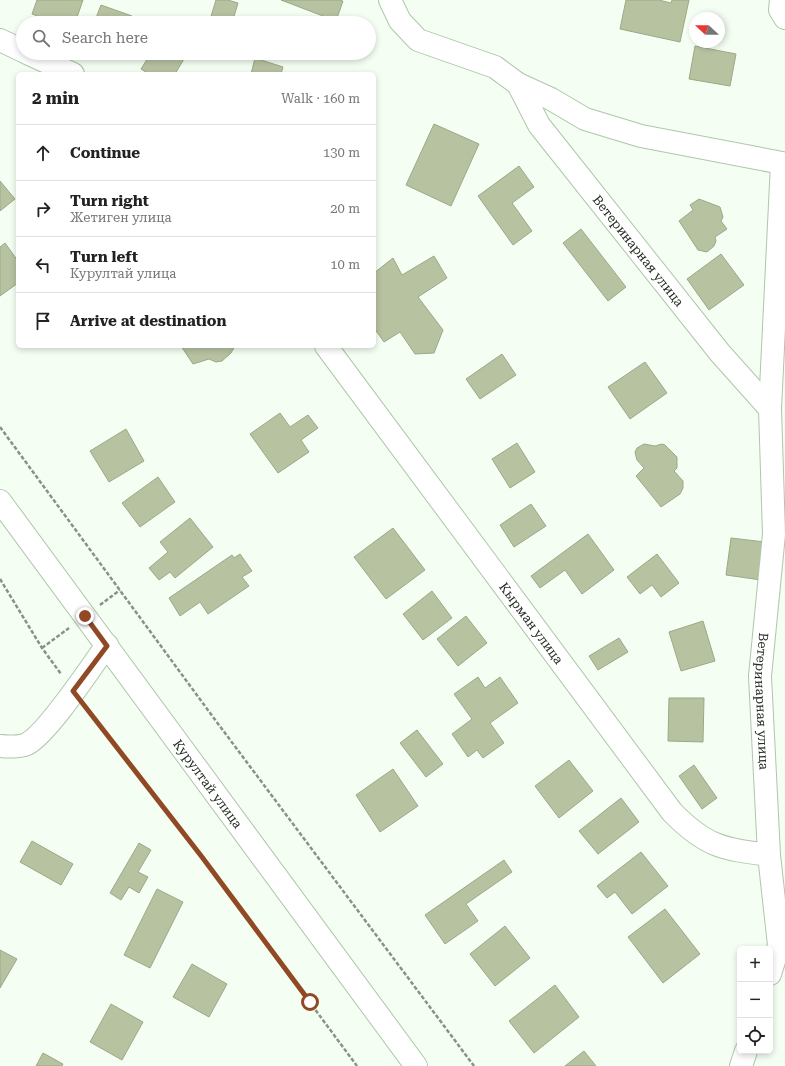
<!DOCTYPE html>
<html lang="en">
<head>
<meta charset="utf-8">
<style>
	:root { --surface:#fff; --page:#f2f2f2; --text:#222; --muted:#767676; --line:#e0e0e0 }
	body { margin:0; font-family:"Roboto Serif",serif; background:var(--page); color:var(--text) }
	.controls { position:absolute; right:12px; bottom:12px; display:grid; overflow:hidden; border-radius:6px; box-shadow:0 2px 6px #0003 }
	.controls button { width:36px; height:36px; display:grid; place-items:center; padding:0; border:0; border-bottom:1px solid var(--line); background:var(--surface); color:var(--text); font:20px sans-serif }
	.compass { position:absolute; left:689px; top:12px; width:36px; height:36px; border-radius:50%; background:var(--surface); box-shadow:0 2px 6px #0003; rotate:292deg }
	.stop { position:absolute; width:12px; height:12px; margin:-9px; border:3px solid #904924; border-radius:50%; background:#fff }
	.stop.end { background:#904924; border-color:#fff; box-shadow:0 1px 4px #0008 }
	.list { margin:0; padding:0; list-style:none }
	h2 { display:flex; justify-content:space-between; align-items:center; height:52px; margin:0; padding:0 16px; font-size:17px }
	h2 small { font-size:13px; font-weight:400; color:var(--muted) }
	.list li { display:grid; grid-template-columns:26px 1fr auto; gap:12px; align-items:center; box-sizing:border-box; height:56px; padding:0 16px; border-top:1px solid var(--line) }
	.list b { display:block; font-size:15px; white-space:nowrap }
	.list p { margin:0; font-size:13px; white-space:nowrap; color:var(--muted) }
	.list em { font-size:13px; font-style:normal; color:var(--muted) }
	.icon { flex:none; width:22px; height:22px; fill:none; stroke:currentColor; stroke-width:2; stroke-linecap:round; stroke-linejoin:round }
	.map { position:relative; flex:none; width:785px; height:1066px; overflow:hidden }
	.search { position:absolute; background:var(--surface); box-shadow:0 2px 6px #0003; left:16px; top:16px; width:360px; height:44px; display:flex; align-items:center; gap:10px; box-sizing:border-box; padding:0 14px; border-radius:22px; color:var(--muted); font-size:15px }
	.panel { position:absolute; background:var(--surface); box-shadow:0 2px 6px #0003; left:16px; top:72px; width:360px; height:276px; border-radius:6px }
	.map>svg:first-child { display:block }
	.building { fill:#b7c2a1; stroke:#9da887 }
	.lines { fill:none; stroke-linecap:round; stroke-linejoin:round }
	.street-casing { stroke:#aec7aa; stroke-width:24 }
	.path { stroke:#889287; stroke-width:2.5; stroke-dasharray:4 2; stroke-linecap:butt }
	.street { stroke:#fff; stroke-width:22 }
	.route { stroke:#904924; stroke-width:5 }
	.labels { text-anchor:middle; stroke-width:3; stroke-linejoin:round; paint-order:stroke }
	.street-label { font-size:13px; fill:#232d22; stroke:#fff }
</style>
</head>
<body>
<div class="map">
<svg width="785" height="1066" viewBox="0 0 785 1066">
	<rect width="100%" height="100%" fill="#f4fef2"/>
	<path class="building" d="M37,0h46l-8,23h-19l-24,-9z
		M216,0h12l10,3 -6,20h-23z
		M281,0h58l4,1 -7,20z
		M626,0h33l12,3 1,-3h17l-9,42 -60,-13z
		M101,5l31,11 -2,7h-36z
		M695,46l41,8 -6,32 -41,-7z
		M151,53h22l11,6 -9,15h-26l-8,-5z
		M255,58l28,9 -2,7h-30z
		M434,124l45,20 -28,62 -45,-21z
		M519,166l15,21 -22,16 20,28 -19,14 -35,-49z
		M0,181l15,18 -15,12z
		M699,199l21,8 3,10 -2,4 6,8 -12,8 1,4 -2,5 -7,6 -9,-2 -19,-29 14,-11 -3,-5z
		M581,229l45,58 -18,14 -45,-58z
		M5,243l13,18v22l-18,13v-49z
		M721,254l23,31 -35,25 -22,-31z
		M434,256l13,22 -29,19 25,33 -9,23 -19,1 -15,-22 -16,10 -10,-14v-55l19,-15 9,17z
		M181,346h54l-4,7 -9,8 -6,1 -7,-3 -16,5z
		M502,354l14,21 -36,24 -14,-20z
		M645,362l22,31 -37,26 -22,-32z
		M280,413l10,14 18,-12 10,13 -17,12 8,12 -31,21 -28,-39z
		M126,429l18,32 -35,21 -19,-31z
		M517,443l18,29 -25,16 -18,-29z
		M644,444l11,2 7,-2 3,1 12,12v11l-3,3 9,10v7l-3,6 -19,13 -25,-31 8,-8 -7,-8 -2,-8 2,-4z
		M158,477l17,25 -35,25 -18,-24z
		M531,504l15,22 -32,21 -14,-22z
		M190,518l23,29 -38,31 -5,-6 -11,8 -10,-12 19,-16 -8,-10z
		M393,528l32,42 -39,29 -32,-42z
		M588,534l26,36 -32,24 -17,-24 -25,18 -9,-12z
		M731,538l34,4 -4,38 -35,-5z
		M240,554l12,17 -10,6 7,9 -41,28 -8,-12 -20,14 -11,-18 63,-43 2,3z
		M657,554l22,29 -18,14 -9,-12 -12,9 -13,-17z
		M432,591l20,27 -29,22 -20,-26z
		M466,616l21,27 -29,23 -21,-27z
		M703,621l12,40 -34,10 -12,-39z
		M619,638l9,14 -30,18 -9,-14z
		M478,677l7,11 15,-11 18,26 -28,20 14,20 -21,15 -6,-8 -9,7 -16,-23 20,-15 -18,-25z
		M669,698h35l-1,44 -35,-1z
		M417,730l26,34 -17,13 -26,-34z
		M569,760l24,31 -34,27 -24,-32z
		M694,765l23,33 -15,11 -23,-33z
		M393,769l25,37 -38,26 -24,-37z
		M621,798l18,24 -41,32 -19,-23z
		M32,841l41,23 -12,21 -41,-23z
		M139,843l12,7 -13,22 10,5 -9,16 -10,-6 -8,13 -11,-7z
		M641,852l27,34 -36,28 -17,-22 -8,6 -10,-12z
		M504,860l8,12 -46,32 12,17 -33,23 -20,-29z
		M157,889l26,13 -33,66 -26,-13z
		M665,909l35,45 -37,29 -35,-46z
		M505,926l25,32 -35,28 -25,-32z
		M0,950l17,9 -17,29z
		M192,964l35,20 -18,33 -36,-20z
		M555,985l24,32 -45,36 -25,-32z
		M111,1004l32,18 -21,38 -32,-18z
		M584,1051l12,15h-31z
		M43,1053l20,11 -1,2h-26z"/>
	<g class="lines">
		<g class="street-casing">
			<g id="street">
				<path id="s1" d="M390,0l10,21 18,19 77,27 23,17 21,41 181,228 50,56"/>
				<path d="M781,0l-1,10 5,8"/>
				<path d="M0,40l23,11"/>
				<path d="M27,53l46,21"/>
				<path id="s2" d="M518,84l33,15 34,20 56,17 141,27 -12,246 4,125 -14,142 9,179 10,90 -9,29"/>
				<path id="s3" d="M326,346l346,466c34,35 51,37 97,43"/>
				<path id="s4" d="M0,501l416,565"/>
				<path d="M0,746c7,1 21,1 27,-2 21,-11 64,-77 80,-99"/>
				<path d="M741,1066l5,-15"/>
			</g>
		</g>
		<path class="path" d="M0,427l213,290 261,349
			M0,579l42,69 19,26
			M100,605l20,-15
			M42,648l27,-20
			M87,709l115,148 155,209"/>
		<use href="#street" class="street"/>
	</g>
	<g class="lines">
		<path class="route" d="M85,616l22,30 -34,45 129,166 108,145"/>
	</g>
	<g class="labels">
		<g class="street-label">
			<text dy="5" stroke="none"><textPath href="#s1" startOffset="366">Ветеринарная улица</textPath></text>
			<text dy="5" stroke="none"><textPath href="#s3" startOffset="345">Кырман улица</textPath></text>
			<text dy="5" stroke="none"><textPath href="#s2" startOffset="817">Ветеринарная улица</textPath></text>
			<text dy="5" stroke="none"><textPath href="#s4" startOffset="351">Курултай улица</textPath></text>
		</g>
	</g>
</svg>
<div class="controls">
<button>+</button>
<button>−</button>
<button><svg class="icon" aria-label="locate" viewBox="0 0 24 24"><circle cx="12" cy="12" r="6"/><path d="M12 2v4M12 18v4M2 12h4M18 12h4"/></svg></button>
</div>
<svg class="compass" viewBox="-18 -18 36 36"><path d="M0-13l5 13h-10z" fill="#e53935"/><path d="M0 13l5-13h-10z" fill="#767676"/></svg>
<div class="stop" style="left:310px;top:1002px"></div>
<div class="stop end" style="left:85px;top:616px"></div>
<div class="search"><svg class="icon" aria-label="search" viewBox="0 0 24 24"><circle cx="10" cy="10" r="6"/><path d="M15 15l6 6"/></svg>Search here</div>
<section class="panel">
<h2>2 min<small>Walk · 160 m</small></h2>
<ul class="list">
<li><svg class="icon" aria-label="ahead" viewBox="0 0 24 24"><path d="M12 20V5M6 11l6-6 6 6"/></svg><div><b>Continue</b></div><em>130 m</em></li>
<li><svg class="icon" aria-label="right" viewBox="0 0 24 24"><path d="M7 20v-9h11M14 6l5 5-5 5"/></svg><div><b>Turn right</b><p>Жетиген улица</p></div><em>20 m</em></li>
<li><svg class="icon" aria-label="left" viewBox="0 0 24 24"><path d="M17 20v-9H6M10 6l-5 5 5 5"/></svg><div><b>Turn left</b><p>Курултай улица</p></div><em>10 m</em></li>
<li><svg class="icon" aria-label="arrive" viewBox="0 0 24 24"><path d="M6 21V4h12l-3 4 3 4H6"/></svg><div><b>Arrive at destination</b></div></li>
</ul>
</section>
</div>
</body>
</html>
